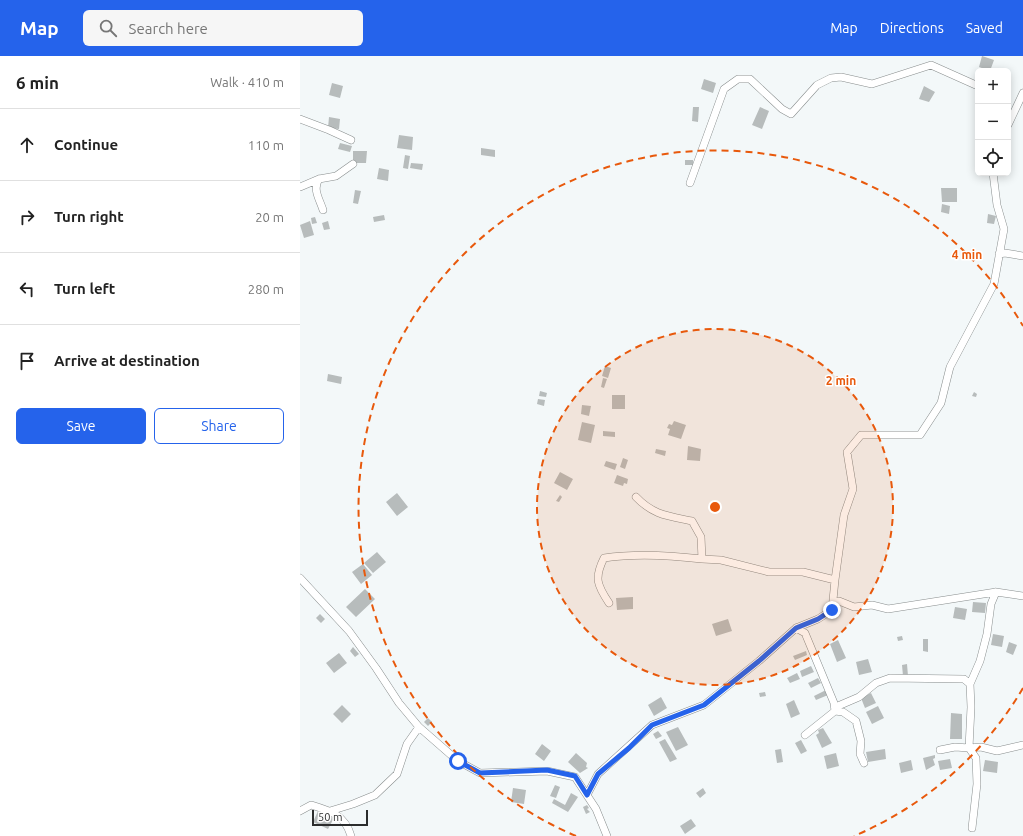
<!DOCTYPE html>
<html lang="en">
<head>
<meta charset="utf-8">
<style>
	:root { --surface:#fff; --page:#f6f6f6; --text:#222; --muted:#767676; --line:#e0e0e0; --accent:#2563eb }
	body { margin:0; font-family:Ubuntu,sans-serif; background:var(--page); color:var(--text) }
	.controls { position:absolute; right:12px; top:12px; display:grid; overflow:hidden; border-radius:6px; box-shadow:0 2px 10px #0003 }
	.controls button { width:36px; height:36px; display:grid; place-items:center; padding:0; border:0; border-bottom:1px solid var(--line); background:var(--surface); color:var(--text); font:20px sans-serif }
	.scale { position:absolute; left:12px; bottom:10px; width:56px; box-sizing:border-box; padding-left:4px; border:2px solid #2b2d2d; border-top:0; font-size:11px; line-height:14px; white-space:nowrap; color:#2b2d2d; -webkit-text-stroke:3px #fff; paint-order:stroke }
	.stop { position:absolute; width:12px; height:12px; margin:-9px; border:3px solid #2563eb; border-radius:50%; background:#fff }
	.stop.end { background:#2563eb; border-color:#fff; box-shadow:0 1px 4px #0008 }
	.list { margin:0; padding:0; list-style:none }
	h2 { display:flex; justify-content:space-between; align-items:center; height:52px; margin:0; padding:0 16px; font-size:17px }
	h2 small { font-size:13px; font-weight:400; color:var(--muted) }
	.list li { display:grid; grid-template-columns:26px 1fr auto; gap:12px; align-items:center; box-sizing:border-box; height:72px; padding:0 16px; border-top:1px solid var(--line) }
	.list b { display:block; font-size:15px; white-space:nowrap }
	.list em { font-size:13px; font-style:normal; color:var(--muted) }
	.actions { display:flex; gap:8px; padding:12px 16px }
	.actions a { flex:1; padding:9px 0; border:1px solid var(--accent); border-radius:6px; text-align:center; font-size:14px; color:var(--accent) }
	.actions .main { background:var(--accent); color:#fff }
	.icon { flex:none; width:22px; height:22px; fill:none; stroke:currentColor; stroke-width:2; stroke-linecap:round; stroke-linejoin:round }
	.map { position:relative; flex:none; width:723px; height:780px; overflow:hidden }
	header { display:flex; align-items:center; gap:24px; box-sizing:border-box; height:56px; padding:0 20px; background:var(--accent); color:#fff }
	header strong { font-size:19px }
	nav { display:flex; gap:22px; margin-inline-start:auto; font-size:14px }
	.search { width:280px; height:36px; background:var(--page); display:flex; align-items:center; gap:10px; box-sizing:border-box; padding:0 14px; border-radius:6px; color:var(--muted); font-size:15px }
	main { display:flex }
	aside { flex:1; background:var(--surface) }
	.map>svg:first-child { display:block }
	.building { fill:#b7bcbc }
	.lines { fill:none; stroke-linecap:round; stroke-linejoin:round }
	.minor-casing { stroke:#888d8d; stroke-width:8 }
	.minor { stroke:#fff; stroke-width:7 }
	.route { stroke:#2563eb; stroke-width:5 }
	.ring { fill:none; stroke:#e8590c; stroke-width:2; stroke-dasharray:7 5 }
	.centre { fill:#e8590c; stroke:#fff; stroke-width:2 }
	.ring-label { font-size:12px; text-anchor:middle; font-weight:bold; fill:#e8590c; stroke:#fff; stroke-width:3; stroke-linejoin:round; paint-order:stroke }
</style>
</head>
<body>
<header>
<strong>Map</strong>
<div class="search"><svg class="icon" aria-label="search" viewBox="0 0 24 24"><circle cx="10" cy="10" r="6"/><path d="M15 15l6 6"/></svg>Search here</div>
<nav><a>Map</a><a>Directions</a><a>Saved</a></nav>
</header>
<main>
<aside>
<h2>6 min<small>Walk · 410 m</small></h2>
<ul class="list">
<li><svg class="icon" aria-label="ahead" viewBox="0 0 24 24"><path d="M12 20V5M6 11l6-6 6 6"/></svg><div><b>Continue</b></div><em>110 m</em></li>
<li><svg class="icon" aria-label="right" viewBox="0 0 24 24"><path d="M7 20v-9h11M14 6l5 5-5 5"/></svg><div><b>Turn right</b></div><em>20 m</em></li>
<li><svg class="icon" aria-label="left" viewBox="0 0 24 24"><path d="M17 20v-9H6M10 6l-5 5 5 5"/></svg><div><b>Turn left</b></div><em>280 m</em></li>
<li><svg class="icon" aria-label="arrive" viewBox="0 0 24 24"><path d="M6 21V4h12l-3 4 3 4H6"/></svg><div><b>Arrive at destination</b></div></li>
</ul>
<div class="actions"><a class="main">Save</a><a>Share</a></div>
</aside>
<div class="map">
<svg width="723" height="780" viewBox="0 0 723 780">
	<rect width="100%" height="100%" fill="#f3f8f9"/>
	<path class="building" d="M682,0l12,4 -4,11 -11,-4z
		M404,23l12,4 -3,10 -12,-4z
		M32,27l11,3 -3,12 -11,-3z
		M624,30l11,6 -6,10 -10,-3z
		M393,51h6l-1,15 -6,-1z
		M460,51l9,4 -7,18 -10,-4z
		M29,61l11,2 -1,10 -11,-1z
		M99,79l14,2 -1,13 -15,-2z
		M40,87l12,3 -2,6 -12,-3z
		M181,92l14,2v7l-14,-2z
		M53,95h14l-1,12h-13z
		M105,99l5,1 -2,13 -5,-1z
		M385,104h8v5h-8z
		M111,107l12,1 -1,6 -12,-2z
		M79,112l10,2 -1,11 -11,-2z
		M641,132h16v14h-15z
		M55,134l6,1 -3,13 -5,-1z
		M642,148l8,2 -1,8 -8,-2z
		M688,158l8,2 -2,8 -7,-1z
		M84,159l1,5 -11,2 -1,-5z
		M15,161l2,6 -5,1 -1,-6z
		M10,165l4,14 -10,3 -4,-13z
		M28,165l2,8 -6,1 -2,-7z
		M305,310l6,2 -3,10 -6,-2z
		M28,318l14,3 -1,7 -14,-3z
		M303,322l4,1 -3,9 -3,-1z
		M240,335l7,2 -1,4 -7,-1z
		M674,336l3,2 -1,3 -4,-1z
		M312,339h13v14h-13z
		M238,343l7,1 -1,6 -7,-2z
		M282,349l9,1 -2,10 -8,-2z
		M374,365l12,4 -5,14 -13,-4 2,-6 -3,-1 2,-4 3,1z
		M282,366l13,3 -4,18 -13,-3z
		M303,375l12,1v5l-12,-1z
		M388,390l13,3 -1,12 -13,-1z
		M356,393l10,2 -1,5 -10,-3z
		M323,402l5,2 -3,9 -5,-2z
		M306,405l11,3 -2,6 -11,-4z
		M260,416l13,7 -6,11 -13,-7z
		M317,419l11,4 -1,5 -3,-1 -1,3 -9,-3z
		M97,437l11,14 -11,9 -11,-14z
		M260,439l2,2 -3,5 -3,-1z
		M77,496l9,10 -13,11 -9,-10z
		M63,508l9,11 -11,9 -9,-12z
		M65,533l10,10 -19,18 -10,-10z
		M333,541v12l-16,1 -1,-12z
		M673,546l13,1 -1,10 -13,-1z
		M655,551l12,2 -2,11 -12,-2z
		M20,558l5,5 -4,4 -5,-5z
		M428,563l4,12 -16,5 -4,-12z
		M693,578l11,2 -2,11 -11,-2z
		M602,580l1,4 -5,1 -1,-4z
		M623,583h5v13l-5,-1z
		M538,584l8,18 -9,4 -7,-18z
		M709,586l8,3 -4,10 -7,-3z
		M53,591l6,7 -4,3 -5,-6z
		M506,595l1,4 -12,5 -2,-4z
		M39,597l8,10 -13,10 -8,-10z
		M568,603l4,13 -13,3 -3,-13z
		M607,608l1,12h-5l-1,-11z
		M511,610l3,6 -12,5 -2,-6z
		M497,617l3,6 -10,4 -3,-5z
		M518,622l3,5 -10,5 -3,-5z
		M526,634l2,5 -12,5 -2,-4z
		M465,636l1,4 -6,1 -1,-4z
		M571,637l5,10 -11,5 -4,-10z
		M361,641l6,11 -13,8 -6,-11z
		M494,644l6,14 -9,4 -5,-14z
		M42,649l9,9 -9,9 -9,-9z
		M578,650l6,12 -12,6 -6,-12z
		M651,657l11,1v25h-12z
		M128,662l4,4 -4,4 -4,-4z
		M378,671l10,18 -12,6 -10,-19z
		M523,672l9,15 -10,5 -6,-13 3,-2 -1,-3z
		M358,675l4,5 -6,3 -3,-5z
		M365,683l12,20 -7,3 -11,-20z
		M501,684l6,11 -6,3 -6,-11z
		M242,688l9,7 -7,10 -9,-7z
		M481,693l2,13 -6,1 -2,-13z
		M585,693l1,10 -18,3 -2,-10z
		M276,697l11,10 -1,4 2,1 -8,5 -12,-11z
		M536,697l3,13 -12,3 -3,-13z
		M635,699v3l-2,1 2,6 -9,5 -3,-12z
		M650,703l2,9 -12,2 -2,-9z
		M611,704l2,10 -12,3 -2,-10z
		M685,704l13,2 -1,11 -14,-2z
		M255,729l5,2 -4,11 -6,-2z
		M213,732l13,2 -2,14 -13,-2z
		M403,732l3,5 -6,5 -4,-5z
		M271,737l7,4 -10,15 -16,-9 2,-4 11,6z
		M287,749l2,3 -2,1 3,3 -4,2 -3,-7z
		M18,755l16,7 -6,11 -15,-7z
		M391,763l5,7 -11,8 -5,-8z"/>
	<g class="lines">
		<g class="minor-casing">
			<path id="minor" d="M0,63l29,11 22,10
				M708,69l15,-32
				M19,123c-7,10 1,21 4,31
				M390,127l34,-94 14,-10h12l32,30 9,5 26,-29 14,-7 10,-1 31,7 59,-19 47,21
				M0,131l19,-8 17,-3 17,-12
				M699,198l6,-1 18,3
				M0,522l49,53 27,37 23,35 20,24 39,34 22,12 67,-2 28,6 21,32 11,27
				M535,524l9,-65 9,-26 -6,-37 14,-17h59l21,-32 9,-36 44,-83 10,-55 -7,-24 -4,-32
				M309,547c-12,-18 -15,-25 -5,-45 32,-5 65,-3 98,1
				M532,554l7,-9 15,6 18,-2 16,4 108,-17 27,4
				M496,572l9,5 29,70 1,8 -30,24
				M640,694l15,-3 14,1 2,-41 -1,-23 10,-23 7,-27 4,-30 5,-12
				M564,707l-4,-9 1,-13 -5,-20 -13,-9 -8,-1 3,-5 21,-9 17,-14 14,-5 74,1 6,5
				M287,739l11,-21 54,-49 52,-20 55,-44 37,-33 22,-9 14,-9 3,-30 -32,-8h-34l-48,-12 -19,-1 -1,-22 -9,-16c-24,-5 -39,-6 -56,-24
				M0,755l11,-6c20,6 34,10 40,31
				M30,755l23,-7 22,-9 22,-21 10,-30 12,-17
				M672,772l5,-44 -1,-26 -7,-10 12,-1 16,4 26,-6"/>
		</g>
		<use href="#minor" class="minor"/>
	</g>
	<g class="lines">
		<path class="route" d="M158,705l22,12 67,-3 28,6 12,19 11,-21 31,-26 23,-23 52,-20 55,-44 37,-33 22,-9 14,-9"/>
	</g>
	<circle cx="415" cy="451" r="178" fill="#e8590c" fill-opacity=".12"/>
	<g class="ring">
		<circle cx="415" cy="451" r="178"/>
		<path d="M723 632A357 357 0 0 1 554 780M276 780A357 357 0 1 1 723 270"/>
	</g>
	<circle cx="415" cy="451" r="6" class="centre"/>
	<g class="ring-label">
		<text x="667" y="203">4 min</text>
		<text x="541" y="329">2 min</text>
	</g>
</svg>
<div class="controls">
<button>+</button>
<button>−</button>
<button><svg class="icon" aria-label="locate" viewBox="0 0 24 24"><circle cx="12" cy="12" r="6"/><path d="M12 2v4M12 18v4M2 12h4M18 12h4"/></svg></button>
</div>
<div class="scale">50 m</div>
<div class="stop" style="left:158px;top:705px"></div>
<div class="stop end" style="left:532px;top:554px"></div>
</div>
</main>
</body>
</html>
